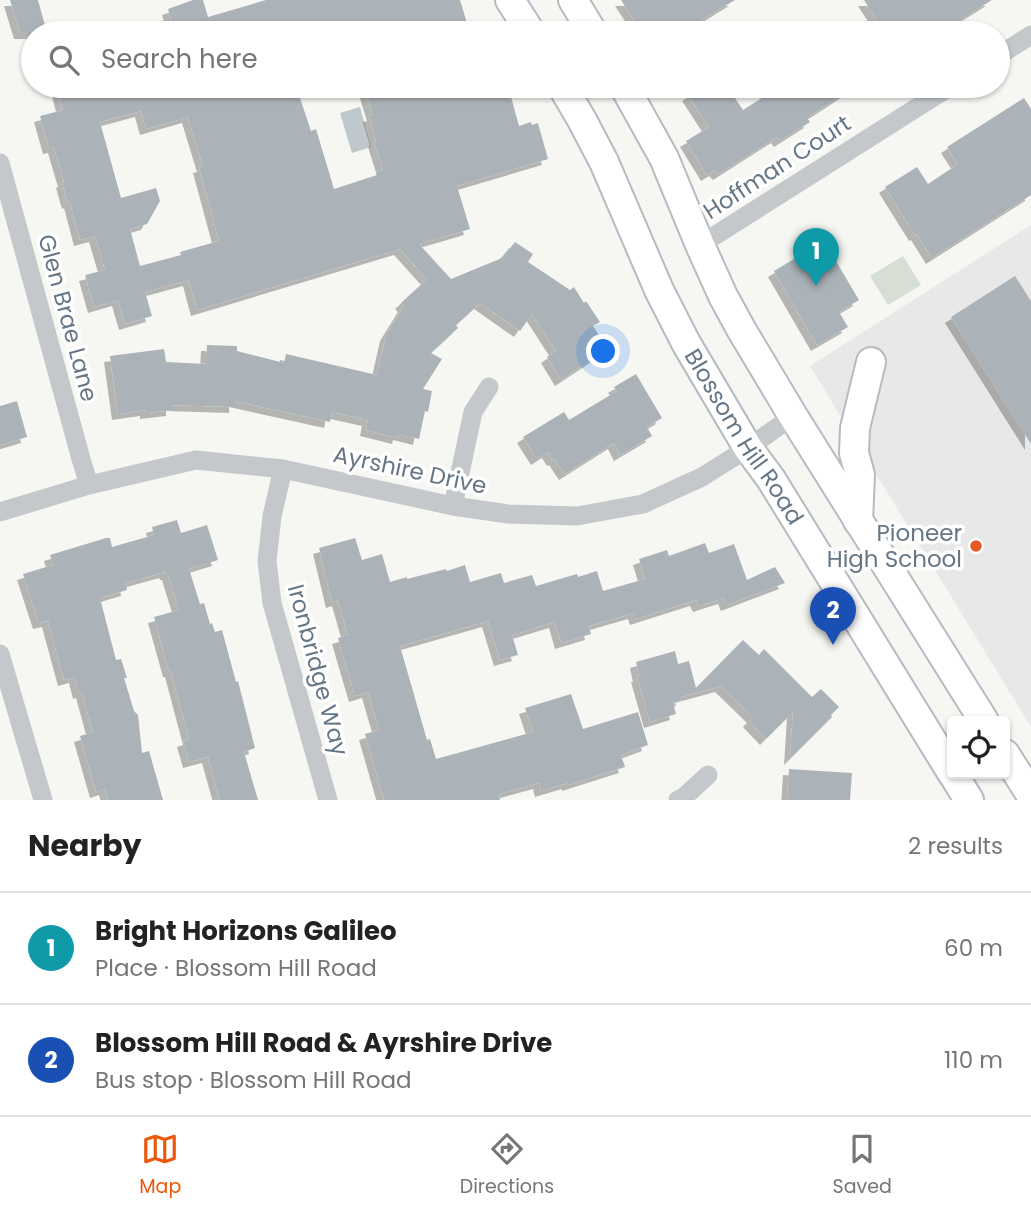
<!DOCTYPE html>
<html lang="en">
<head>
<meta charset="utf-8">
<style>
	:root { --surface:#fff; --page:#f6f6f6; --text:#222; --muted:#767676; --line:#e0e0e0; --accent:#ea580c }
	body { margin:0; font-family:Poppins,sans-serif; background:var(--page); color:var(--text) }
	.controls { position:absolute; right:21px; bottom:21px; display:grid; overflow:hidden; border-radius:7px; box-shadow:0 2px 5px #0004 }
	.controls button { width:63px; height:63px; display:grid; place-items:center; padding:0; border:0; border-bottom:2px solid var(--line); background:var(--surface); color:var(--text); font:35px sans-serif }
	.you { position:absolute; left:604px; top:352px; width:24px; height:24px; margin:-18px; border:5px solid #fff; border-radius:50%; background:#1a73e8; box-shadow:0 0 0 10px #1a73e833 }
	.badge { display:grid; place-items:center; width:46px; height:46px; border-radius:50%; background:var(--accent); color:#fff; font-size:23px; font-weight:700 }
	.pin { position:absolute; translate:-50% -58px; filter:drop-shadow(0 2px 4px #0008) }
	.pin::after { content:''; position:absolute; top:37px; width:24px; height:21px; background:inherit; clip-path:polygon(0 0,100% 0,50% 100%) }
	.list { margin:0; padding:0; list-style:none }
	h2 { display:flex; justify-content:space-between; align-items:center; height:91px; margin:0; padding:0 28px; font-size:30px }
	h2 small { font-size:23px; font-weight:400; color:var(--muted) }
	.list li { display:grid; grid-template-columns:46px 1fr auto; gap:21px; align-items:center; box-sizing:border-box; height:112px; padding:0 28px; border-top:2px solid var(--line) }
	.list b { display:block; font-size:26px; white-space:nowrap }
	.list p { margin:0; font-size:23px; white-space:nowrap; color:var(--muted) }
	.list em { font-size:23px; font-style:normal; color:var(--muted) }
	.icon { flex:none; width:38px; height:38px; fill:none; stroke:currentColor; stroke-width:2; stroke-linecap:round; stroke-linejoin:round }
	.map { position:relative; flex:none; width:1031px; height:800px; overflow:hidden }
	.search { position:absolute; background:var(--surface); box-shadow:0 2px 5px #0004; left:21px; right:21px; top:21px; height:77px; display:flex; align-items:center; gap:18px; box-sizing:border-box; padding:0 24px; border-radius:38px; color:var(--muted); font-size:26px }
	.sheet { height:315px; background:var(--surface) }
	nav { display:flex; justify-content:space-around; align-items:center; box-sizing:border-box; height:98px; border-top:2px solid var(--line); background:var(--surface); font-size:19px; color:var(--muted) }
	nav a { display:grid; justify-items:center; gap:4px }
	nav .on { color:var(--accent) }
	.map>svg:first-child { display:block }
	.built { fill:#e7e8e7 }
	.green { fill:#d7ded4 }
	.water { fill:#bec8cd }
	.building { fill:#abb3b9; fill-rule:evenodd; filter:url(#shadow) }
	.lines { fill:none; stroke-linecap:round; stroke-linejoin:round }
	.secondary-casing { stroke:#b6bbc0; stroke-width:32 }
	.street { stroke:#c4c8cb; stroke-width:19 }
	.secondary { stroke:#fff; stroke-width:28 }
	.poi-dot { fill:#e55824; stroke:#fff; stroke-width:2.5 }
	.labels { text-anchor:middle; stroke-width:7; stroke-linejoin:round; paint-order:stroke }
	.street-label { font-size:23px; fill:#657685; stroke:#fff }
	.poi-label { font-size:23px; fill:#657685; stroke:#fff; text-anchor:end }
</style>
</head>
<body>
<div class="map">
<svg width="1031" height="800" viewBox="0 0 1031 800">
	<defs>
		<filter id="shadow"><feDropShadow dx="-6" dy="6" stdDeviation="0" flood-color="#0004"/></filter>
	</defs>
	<rect width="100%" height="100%" fill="#f6f7f3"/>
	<path class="built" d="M1031,225v502l-221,-361z"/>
	<path class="green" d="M903,256l18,29 -33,20 -18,-29z"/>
	<path class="water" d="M360,107l11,40 -19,6 -12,-40z"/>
	<path class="building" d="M10,0h28l9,33h-27z
		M193,0h10l5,17 58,-17h194l10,33h-298l-1,-4 2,-1 -5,-19z
		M621,0h114l-54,33h-64l18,-12z
		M864,0h128l-53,33h-54z
		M57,86h239l15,45 5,-2 18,60 43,-14 -1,-3 7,-2 -9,-29 2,-1 -7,-24 4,-1 -9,-29h67l3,11 36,-11h38l11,40 12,-4 1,3 6,-2 10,36 -91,27 13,43 -51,15 32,35 51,-21 13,-16 18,12 -5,8 42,28 4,-3 10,16 2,-2 14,21 -7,4 15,23 -47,31 -14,-23 9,-6 -24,-37 -12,17 -40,-28 -24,22 2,3 -27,25 11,6 -19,30 9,2 -4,21 -3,-1 -6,28 -20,-5 -1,4 -32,-8 2,-10 -36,-8 -2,10 -95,-21v6l-63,-2v5l-26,3v-3l-28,4 -8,-58 54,-7 2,13 40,2 1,-19 30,1v5l47,12 2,-9 91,21 9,-40 18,-29 -3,-3 26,-24 -27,-30 -203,61 -8,-30 -44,12 7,24 -27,8 -7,-24 -24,7 -9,-32 20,-5 -10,-34 -15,4 -10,-38 -2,1 -6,-21 2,-1 -10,-34 -5,1 -9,-32 23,-6zM141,111l5,18 42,-12 15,49 -4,1 20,74 -39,11 1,3 -41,11 -10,-37 17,-5 13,-23 -4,-13 -35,10 -21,-76z
		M703,86h24l16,24 38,-24h75l-49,32 3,4 -30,19 -3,-4 -58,37 -4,-4 -8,5 -21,-34 23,-14 -21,-32z
		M1024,98l7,11v86l-99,63 -15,-24 -2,1 -30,-48 32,-20 11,17 30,-20 -11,-17z
		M824,241l35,59 -20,12 9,15 -31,18 -43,-74z
		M1015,276l16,25v143l-80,-127z
		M636,374l26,44 -15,9 5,9 -32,19 -6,-12 -49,31 -10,-15 -2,1 -5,-8 -11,7 -14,-22 41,-25 5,8 48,-29 -3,-4z
		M17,401l10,36 -27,8v-39z
		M177,520l4,13 26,-8 11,35 -29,9 11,35 4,-1 6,21 2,-1 3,9 7,-2 14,52 2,-1 17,67 -11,4 14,48h-38l-12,-43 -19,5 -6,-21 6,-2 -18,-68h-2l-15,-54 25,-7 -11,-36h-2l-1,-2 -39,11 1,7 -27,8 16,62 5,-1 6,19h-3l10,33 4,4 4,38 7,-2 14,49h-55l-3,-11 -9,3 -16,-56 13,-4 -11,-40 -3,1 -4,-16 -11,3 -16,-59 -9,2 -16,-49 30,-9 -3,-10 56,-17h4l2,9 42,-12 -2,-8z
		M355,538l7,22 20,-6 8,28 17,-5v2l39,-10 1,2 18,-6 5,17 31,-9 3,10 28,-8 4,11 41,-12 1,3 19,-6 6,20 42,-12 -6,-20 28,-9 2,6 36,-13 4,10 25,-9 13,36 28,-13 10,16 -58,22 -3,-7 -25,8 -3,-6 -60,19 -2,-6 -45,13 2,8 -30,9 -6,-21 -43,13 6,20 -18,5 -12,-39 -88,25 27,94 3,-1 6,20 97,-27 -8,-24 46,-14 12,35 55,-17 10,33 -27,10 4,12 -57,18v-2l-27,8 -2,-8 -40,11 1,6h-116l-19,-66 14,-4 -11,-38 -13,4 -17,-58 10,-3 -10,-35 -6,2 -13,-54z
		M743,640l16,15 5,-6 48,48 9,-8 18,18 -8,8 1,2 -42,42 3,-47 -27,27 -17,-18 4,-4 -32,-31 -40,11 1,3 -9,3 3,11 -26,8 -13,-46h2l-3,-14 39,-11 3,13 11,-3 7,27z
		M789,769l63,4 -2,27h-63z"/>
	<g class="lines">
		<g class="secondary-casing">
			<g id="secondary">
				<path d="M510,0l21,33"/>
				<path d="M573,0l20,33"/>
				<path id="s1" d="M562,86l20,34 22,42 55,128 27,53 62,105 23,31 181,294"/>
				<path d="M624,86l40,72 36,87 23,51 18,33 52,87 191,305"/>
				<path d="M858,521l2,-46 -6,-22 1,-25 16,-66"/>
				<path d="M1005,754l26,41"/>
				<path d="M953,774l16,26"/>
			</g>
		</g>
		<path class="street" d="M998,56l33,-21
			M0,163l81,296 8,26
			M700,245l251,-159
			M283,469l-11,47 -5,45 5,42 56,197
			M453,506l20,-94 16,-25
			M0,512l89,-27 107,-25 87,9 170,37 55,8 69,2 66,-12 59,-27 46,-29 45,-32
			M0,654l43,146
			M678,800l6,-3 24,-22"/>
		<use href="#secondary" class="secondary"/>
	</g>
	<circle class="poi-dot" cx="976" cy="546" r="7"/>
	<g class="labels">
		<g class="street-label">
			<text transform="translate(777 167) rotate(-33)" y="8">Hoffman Court</text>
			<text transform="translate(68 318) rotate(75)" y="8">Glen Brae Lane</text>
			<text dy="8" stroke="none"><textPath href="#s1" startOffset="396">Blossom Hill Road</textPath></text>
			<text transform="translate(410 470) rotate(12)" y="8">Ayrshire Drive</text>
			<text transform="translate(318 670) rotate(75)" y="8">Ironbridge Way</text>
		</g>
		<g class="poi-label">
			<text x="962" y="541">Pioneer<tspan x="962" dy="26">High School</tspan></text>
		</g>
	</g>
</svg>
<div class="controls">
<button><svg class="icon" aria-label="locate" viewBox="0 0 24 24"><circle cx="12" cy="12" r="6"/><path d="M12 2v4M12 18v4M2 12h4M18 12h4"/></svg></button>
</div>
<div class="you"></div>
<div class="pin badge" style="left:816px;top:286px;background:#0f9aa8">1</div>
<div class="pin badge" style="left:833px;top:645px;background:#1a4fb4">2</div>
<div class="search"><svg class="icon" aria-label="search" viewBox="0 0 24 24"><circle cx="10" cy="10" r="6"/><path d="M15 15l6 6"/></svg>Search here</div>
</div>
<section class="sheet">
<h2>Nearby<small>2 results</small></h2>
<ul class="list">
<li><span class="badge" style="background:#0f9aa8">1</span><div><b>Bright Horizons Galileo</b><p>Place · Blossom Hill Road</p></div><em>60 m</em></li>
<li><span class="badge" style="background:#1a4fb4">2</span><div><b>Blossom Hill Road &amp; Ayrshire Drive</b><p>Bus stop · Blossom Hill Road</p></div><em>110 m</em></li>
</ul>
</section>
<nav>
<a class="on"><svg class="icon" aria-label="map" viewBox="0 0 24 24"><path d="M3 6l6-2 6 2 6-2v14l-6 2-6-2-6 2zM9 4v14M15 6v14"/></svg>Map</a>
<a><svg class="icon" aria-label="directions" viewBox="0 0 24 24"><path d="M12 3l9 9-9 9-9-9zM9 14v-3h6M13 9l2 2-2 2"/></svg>Directions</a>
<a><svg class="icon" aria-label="saved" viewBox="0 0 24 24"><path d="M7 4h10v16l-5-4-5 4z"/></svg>Saved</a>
</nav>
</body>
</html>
